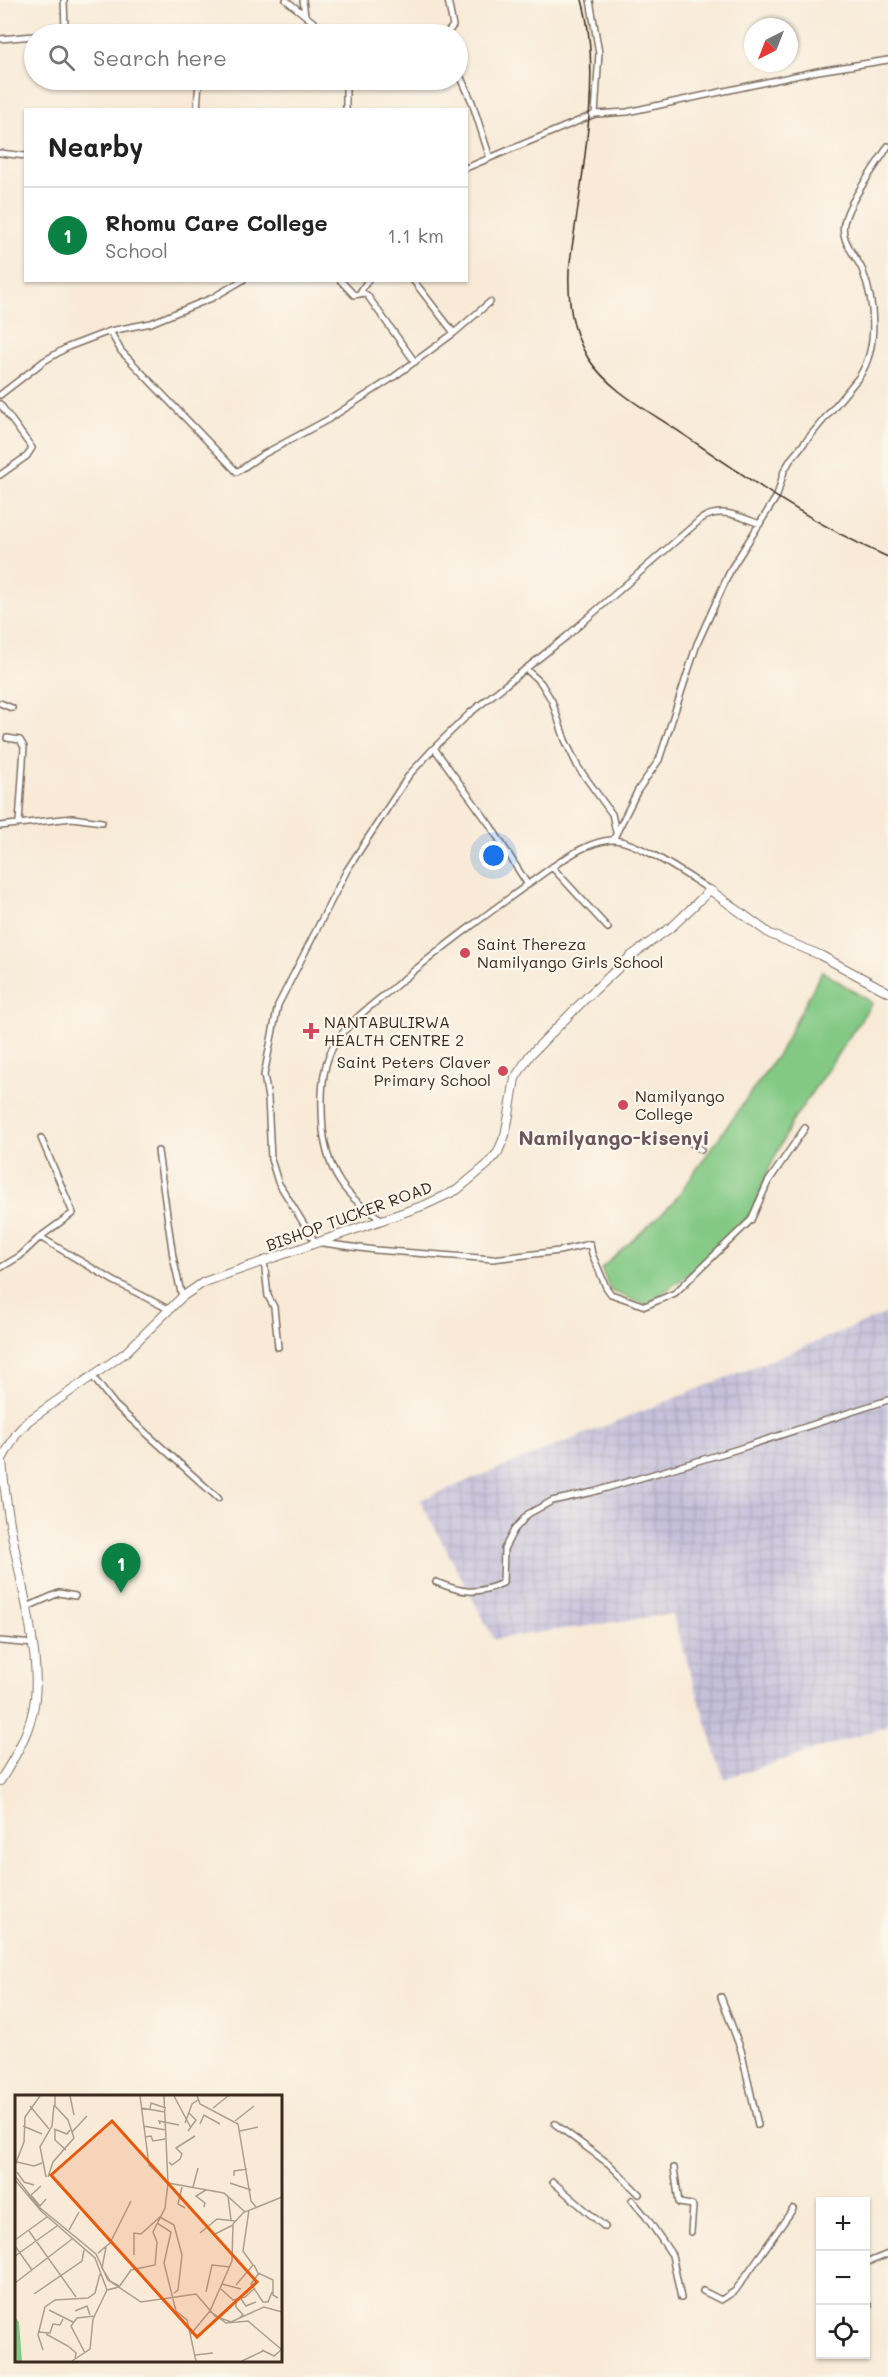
<!DOCTYPE html>
<html lang="en">
<head>
<meta charset="utf-8">
<style>
	:root { --surface:#fff; --page:#f6f6f6; --text:#222; --muted:#767676; --line:#e0e0e0; --accent:#0b8043 }
	body { margin:0; font-family:Mali,sans-serif; background:var(--page); color:var(--text) }
	.controls { position:absolute; right:18px; bottom:18px; display:grid; overflow:hidden; border-radius:0px; box-shadow:0 2px 4px #0004 }
	.controls button { width:54px; height:54px; display:grid; place-items:center; padding:0; border:0; border-bottom:2px solid var(--line); background:var(--surface); color:var(--text); font:30px sans-serif }
	.compass { position:absolute; left:744px; top:18px; width:54px; height:54px; border-radius:50%; background:var(--surface); box-shadow:0 2px 4px #0004; rotate:222deg }
	.you { position:absolute; left:494px; top:856px; width:21px; height:21px; margin:-15px; border:4px solid #fff; border-radius:50%; background:#1a73e8; box-shadow:0 0 0 9px #1a73e833 }
	.badge { display:grid; place-items:center; width:39px; height:39px; border-radius:50%; background:var(--accent); color:#fff; font-size:20px; font-weight:700 }
	.pin { position:absolute; translate:-50% -50px; filter:drop-shadow(0 2px 3px #0008) }
	.pin::after { content:''; position:absolute; top:32px; width:21px; height:18px; background:inherit; clip-path:polygon(0 0,100% 0,50% 100%) }
	.list { margin:0; padding:0; list-style:none }
	h2 { display:flex; justify-content:space-between; align-items:center; height:78px; margin:0; padding:0 24px; font-size:26px }
	h2 small { font-size:20px; font-weight:400; color:var(--muted) }
	.list li { display:grid; grid-template-columns:39px 1fr auto; gap:18px; align-items:center; box-sizing:border-box; height:96px; padding:0 24px; border-top:2px solid var(--line) }
	.list b { display:block; font-size:22px; white-space:nowrap }
	.list p { margin:0; font-size:20px; white-space:nowrap; color:var(--muted) }
	.list em { font-size:20px; font-style:normal; color:var(--muted) }
	.icon { flex:none; width:33px; height:33px; fill:none; stroke:currentColor; stroke-width:2; stroke-linecap:round; stroke-linejoin:round }
	.map { position:relative; flex:none; width:888px; height:2377px; overflow:hidden }
	.search { position:absolute; background:var(--surface); box-shadow:0 2px 4px #0004; left:24px; top:24px; width:444px; height:66px; display:flex; align-items:center; gap:15px; box-sizing:border-box; padding:0 21px; border-radius:33px; color:var(--muted); font-size:22px }
	.panel { position:absolute; background:var(--surface); box-shadow:0 2px 4px #0004; left:24px; top:108px; width:444px; height:174px; border-radius:0px }
	.map>svg:first-child { display:block }
	.industrial { fill:url(#industrial-grid) }
	.pitch { fill:#83c984; stroke:#5f7a51; stroke-width:1.5 }
	.lines { fill:none; stroke-linecap:round; stroke-linejoin:round }
	.street-casing { stroke:#7d6d5f; stroke-width:8 }
	.secondary-casing { stroke:#7d6d5f; stroke-width:10 }
	.street { stroke:#fff; stroke-width:5 }
	.secondary { stroke:#fff; stroke-width:8 }
	.rail { stroke:#3b2a1e; stroke-width:1.5 }
	.poi-dot { fill:#d1495b; stroke:#fbf7ec; stroke-width:2 }
	.labels { text-anchor:middle; stroke-width:4.5; stroke-linejoin:round; paint-order:stroke }
	.poi-label { font-size:16px; fill:#3b2a1e; stroke:#fbf7ec; text-anchor:start }
	.street-label { font-size:16px; fill:#3b2a1e; stroke:#fbf7ec }
	.quarter-label { font-size:20px; font-weight:bold; fill:#6c565e; stroke:#fbf7ec }
	.inset-road { fill:none; stroke:#ac9d8d; stroke-width:1.5 }
	.view { fill:#e8590c; fill-opacity:0.15; stroke:#e8590c; stroke-width:3 }
	.inset-edge { fill:none; stroke:#3b2a1e; stroke-width:3 }
</style>
</head>
<body>
<div class="map">
<svg width="888" height="2377" viewBox="0 0 888 2377">
	<defs>
		<pattern id="industrial-grid" width="8" height="8" patternUnits="userSpaceOnUse" patternTransform="scale(1.5)"><rect width="8" height="8" fill="#c5c0da"/><path d="M0 4h8M4 0v8" fill="none" stroke="#aaa5bb"/></pattern>
	</defs>
	<rect width="100%" height="100%" fill="#fbf7ec"/>
	<filter id="ink" filterUnits="userSpaceOnUse"><feTurbulence type="fractalNoise" baseFrequency=".0167" numOctaves="2"/><feDisplacementMap in="SourceGraphic" scale="12" xChannelSelector="R" yChannelSelector="G"/><feConvolveMatrix kernelMatrix="1 2 1 2 8 2 1 2 1" color-interpolation-filters="sRGB"/></filter>
	<filter id="wash" filterUnits="userSpaceOnUse"><feTurbulence type="fractalNoise" baseFrequency=".008" numOctaves="4" result="noise"/><feDisplacementMap in="SourceGraphic" scale="24" xChannelSelector="R" yChannelSelector="G"/><feGaussianBlur stdDeviation="1.35" result="paint"/><feColorMatrix in="noise" values="0 0 0 0 0 0 0 0 0 0 0 0 0 0 0 0 0 1.4 0 .05"/><feComposite in="paint" operator="in"/></filter>
	<g filter="url(#wash)">
		<rect width="100%" height="100%" fill="#f8ead7"/>
		<path class="industrial" d="M888,1313v413l-164,53 -52,-165 -178,25 -74,-139z"/>
		<path class="pitch" d="M822,971l50,32 -80,119 -23,47 -17,44 -44,47 -62,45 -35,-14 -10,-22 71,-65 107,-151z"/>
	</g>
	<g filter="url(#ink)">
		<g class="lines">
			<g class="street-casing">
				<path id="street" d="M286,0l42,34
					M303,0l2,15
					M58,34l7,-5 -1,-29
					M446,34l7,-8 -5,-26
					M0,39l34,-3
					M458,71l14,31 18,56
					M346,80v30
					M197,110l2,-30
					M595,114l32,-2 191,-41 70,-11
					M0,153l26,3
					M466,168l129,-54 4,-61 -9,-53
					M340,280l14,15 9,-2 4,2 48,67
					M413,280l41,53
					M359,294l9,-14
					M110,331l11,20 116,121 25,-17 67,-36 62,-40 63,-46 36,-31
					M0,395l44,-34 24,-14 42,-16 41,-8 61,-25 31,-18
					M0,404l32,44 -5,8 -27,19
					M760,524c-20,-7 -39,-18 -59,-5l-134,117 -97,77 -36,35 -25,27 -62,95 -69,135 -14,70 4,23 3,61 7,23 37,60 60,8 118,9 66,-8 31,-7 2,10 14,33 5,7 34,12 30,-13 76,-73 17,-38 37,-54
					M526,669l15,14 11,18 13,39 13,27 34,47 4,18
					M0,703l12,5
					M7,738l13,2 4,7 -5,76
					M434,748l56,77 38,60
					M0,826l72,-8 30,4
					M613,840l25,-50 21,-30 38,-116 34,-75 46,-73 7,-25 7,-12 68,-82c20,-30 16,-75 3,-108 -7,-15 -22,-28 -18,-46 5,-23 32,-56 44,-77
					M552,867l56,61
					M684,1138l17,12
					M158,1151l15,106 9,40
					M383,1220c-38,-22 -55,-47 -60,-90 -2,-27 -3,-61 11,-85 15,-24 38,-40 59,-57 51,-43 105,-82 159,-121 18,-12 37,-25 59,-27 23,-2 78,37 99,50
					M40,1237l74,44 56,29
					M264,1260l4,36 6,11 4,40
					M0,1268l20,-12 20,-19 33,-24 -32,-75
					M93,1377l22,28 103,93
					M436,1582c26,11 40,13 67,1l1,-34 10,-19 14,-16 24,-13 41,-9 145,-43 150,-49
					M27,1607l32,-14 16,3
					M0,1641l34,3
					M721,1997l20,53 17,75
					M555,2124l54,40 30,30
					M674,2168l5,35 13,2 1,2 -2,25
					M553,2182l52,45
					M632,2200l15,18 25,37 9,43
					M866,2263l22,-9
					M703,2291l18,9 14,-9 58,-82
					M866,2308l3,-2"/>
			</g>
			<g class="secondary-casing">
				<path id="secondary" d="M2,1459l15,-26 11,-12 97,-68 57,-56 22,-15 221,-77 32,-15 30,-25 11,-13 7,-17 4,-20 6,-37 15,-23 55,-56 46,-43 43,-31 36,-35 60,44 50,21 68,37
					M0,1781c16,-25 32,-53 35,-83 3,-30 -3,-61 -8,-90 -10,-49 -22,-99 -25,-149"/>
			</g>
			<use href="#street" class="street"/>
			<use href="#secondary" class="secondary"/>
			<path class="rail" d="M582,0c22,77 -3,190 -13,270 -1,31 2,60 19,88 22,34 63,54 96,77 66,45 130,90 204,122"/>
		</g>
	</g>
	<g class="poi-dot">
		<circle cx="465" cy="953" r="6"/>
		<path d="M308 1022h6v6h6v6h-6v6h-6v-6h-6v-6h6z"/>
		<circle cx="503" cy="1071" r="6"/>
		<circle cx="623" cy="1105" r="6"/>
	</g>
	<g class="labels">
		<g class="poi-label">
			<text x="477" y="950">Saint Thereza<tspan x="477" dy="18">Namilyango Girls School</tspan></text>
			<text x="324" y="1028">NANTABULIRWA<tspan x="324" dy="18">HEALTH CENTRE 2</tspan></text>
			<text x="491" y="1068" text-anchor="end">Saint Peters Claver<tspan x="491" dy="18">Primary School</tspan></text>
			<text x="635" y="1102">Namilyango<tspan x="635" dy="18">College</tspan></text>
		</g>
		<g class="street-label">
			<text transform="translate(349 1216) rotate(-20)" y="6">BISHOP TUCKER ROAD</text>
		</g>
		<g class="quarter-label">
			<text x="614" y="1145">Namilyango-kisenyi</text>
		</g>
	</g>
	<g transform="translate(15 2095)">
		<rect width="267" height="267" fill="#f8ead7"/>
		<path d="M0,222l4,5 3,39h-7z" fill="#83c984"/>
		<path class="inset-road" d="M55,1l4,19M125,1l9,69 19,18 56,10 21,19 37,-15M149,1l4,87M159,1l17,32M182,1l3,8 38,20 13,77 5,6M15,11l19,23M126,13l24,4M198,13l15,-12M135,14l1,-6 15,5M220,26l19,-15M170,28l7,-19 6,-4M145,29l-1,-3 20,4M185,29l4,-9 16,9M8,31l19,8M128,31l23,4M39,34l13,5 3,-4M40,35v10l11,10M173,36l8,-11 -7,-7M225,36l18,-4M57,37l15,-16M130,42l6,-1 2,5 12,-2M2,67l17,4 8,-3M154,67l3,3 8,-6 2,-5 -6,-6 19,-12M0,70l9,-23 1,-25 15,-21M2,77l7,10 10,3M0,81l24,31 57,47 12,26 33,22 55,-8 19,22 16,6 33,-15 18,5M219,81v-5l13,-2M31,82l-6,-30 12,-21 2,-21M33,82l5,-15 21,-24 -6,-18 -13,-14v-10M0,85l26,31 54,47 12,32 12,-3 12,-17 24,-5 2,-23 -4,-10 12,-24 3,-25M215,88l21,7M26,91l-10,9 9,11 6,-7M167,92l-4,17 7,4M178,92l5,-19M213,101l3,24M189,112l1,-4 -9,-7 10,-6M229,117l-11,12 -1,37 -22,50 16,12 22,-2 34,29M142,128l14,9 -7,31 12,48 11,9 9,41M54,135l10,-18M14,136l47,66M185,138l17,-14 18,2M198,140l20,-10M0,145l32,-23M0,151l17,24M91,152l-4,21 8,13 9,5M83,158l12,-10 21,-42M119,160v-22l7,1 19,-17 14,8 8,30 -4,35 -4,3M0,161l42,-30M239,170l4,8 15,7v15l5,3M244,178l-8,11 12,18h5l4,-10M0,188l57,-44M207,189l19,5M221,190l17,-20 -10,-14 6,-41M206,194l12,11 12,-3 10,-9M191,197l6,-27 18,2M19,199l48,-33 2,-11M226,204l5,7 10,-4M221,206v6l7,8 -4,3M34,215l24,12M60,216l12,-5 3,9M23,237l12,1 3,-9 7,1 3,-6M31,239l22,12 8,7 -1,5M175,240l20,-24M28,255l-5,-15 7,-28 10,-7 33,-2 7,-5 5,-19M247,255l12,6 7,-6M70,258l-14,-27 6,-8 18,-2M180,260l18,-2M57,266l18,-12 3,-30 14,-29M227,266l21,-10"/>
		<path class="view" d="M97,26l145,161 -60,55 -146,-162z"/>
		<rect width="267" height="267" class="inset-edge"/>
	</g>
</svg>
<div class="controls">
<button>+</button>
<button>−</button>
<button><svg class="icon" aria-label="locate" viewBox="0 0 24 24"><circle cx="12" cy="12" r="6"/><path d="M12 2v4M12 18v4M2 12h4M18 12h4"/></svg></button>
</div>
<svg class="compass" viewBox="-18 -18 36 36"><path d="M0-13l5 13h-10z" fill="#e53935"/><path d="M0 13l5-13h-10z" fill="#767676"/></svg>
<div class="you"></div>
<div class="pin badge" style="left:121px;top:1593px">1</div>
<div class="search"><svg class="icon" aria-label="search" viewBox="0 0 24 24"><circle cx="10" cy="10" r="6"/><path d="M15 15l6 6"/></svg>Search here</div>
<section class="panel">
<h2>Nearby<small></small></h2>
<ul class="list">
<li><span class="badge">1</span><div><b>Rhomu Care College</b><p>School</p></div><em>1.1 km</em></li>
</ul>
</section>
</div>
</body>
</html>
